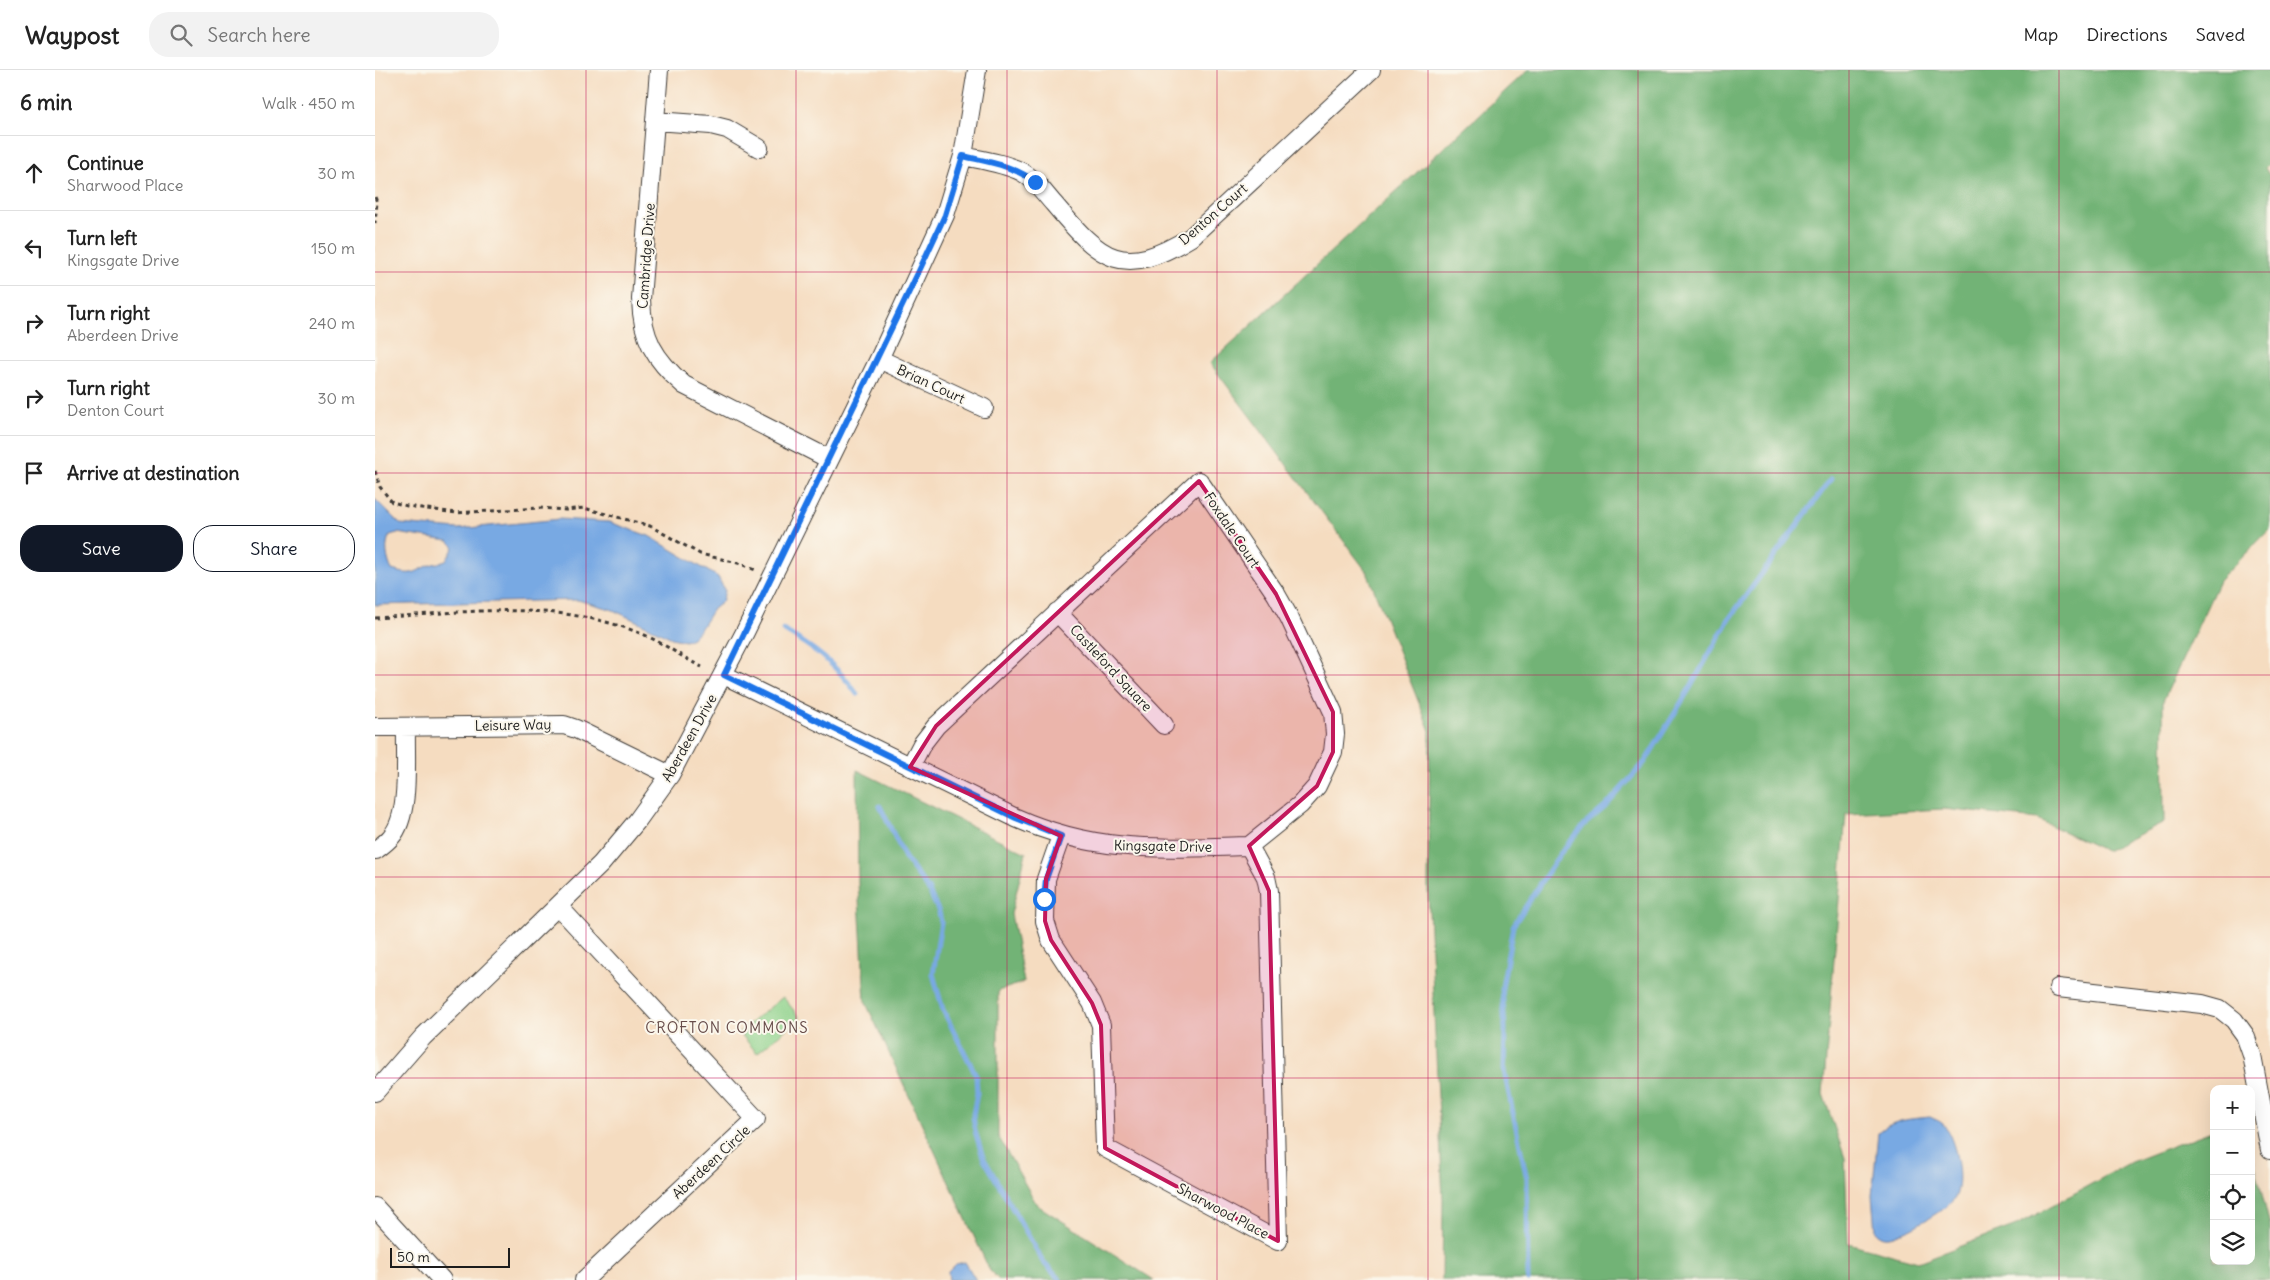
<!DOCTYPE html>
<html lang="en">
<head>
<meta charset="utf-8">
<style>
	:root { --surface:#fff; --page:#f2f2f2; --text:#222; --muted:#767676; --line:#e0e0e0; --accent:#111827 }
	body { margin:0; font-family:Delius,sans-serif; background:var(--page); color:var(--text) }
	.controls { position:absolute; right:15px; bottom:15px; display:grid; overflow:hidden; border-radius:10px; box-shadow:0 5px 20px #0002 }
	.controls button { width:45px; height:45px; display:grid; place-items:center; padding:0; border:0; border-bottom:1px solid var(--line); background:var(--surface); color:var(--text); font:25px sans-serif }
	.scale { position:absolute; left:15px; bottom:12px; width:120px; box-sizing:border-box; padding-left:5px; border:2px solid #1c1c1c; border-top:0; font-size:14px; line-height:18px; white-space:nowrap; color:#1c1c1c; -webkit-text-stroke:4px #fbf7ec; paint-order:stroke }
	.stop { position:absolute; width:15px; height:15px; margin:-11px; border:4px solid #1a73e8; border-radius:50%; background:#fff }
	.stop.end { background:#1a73e8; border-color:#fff; box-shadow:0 1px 5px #0008 }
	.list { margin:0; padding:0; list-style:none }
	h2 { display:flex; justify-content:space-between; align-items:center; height:65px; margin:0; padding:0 20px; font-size:21px }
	h2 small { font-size:16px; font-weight:400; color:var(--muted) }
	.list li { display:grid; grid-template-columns:32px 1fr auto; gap:15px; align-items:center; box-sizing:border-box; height:75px; padding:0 20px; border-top:1px solid var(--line) }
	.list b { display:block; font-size:19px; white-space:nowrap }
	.list p { margin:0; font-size:16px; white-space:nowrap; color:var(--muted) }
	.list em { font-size:16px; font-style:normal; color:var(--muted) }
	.actions { display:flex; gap:10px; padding:15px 20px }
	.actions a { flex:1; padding:11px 0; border:1px solid var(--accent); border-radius:20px; text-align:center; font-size:18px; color:var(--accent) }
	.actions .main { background:var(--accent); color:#fff }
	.icon { flex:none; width:28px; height:28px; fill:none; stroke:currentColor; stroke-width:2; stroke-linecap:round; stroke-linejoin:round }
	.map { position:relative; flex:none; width:1895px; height:1210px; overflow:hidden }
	header { display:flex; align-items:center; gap:30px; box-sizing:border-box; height:70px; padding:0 25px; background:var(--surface); border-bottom:1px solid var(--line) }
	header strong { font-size:24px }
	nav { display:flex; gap:28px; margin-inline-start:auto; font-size:18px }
	.search { width:350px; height:45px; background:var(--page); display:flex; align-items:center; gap:12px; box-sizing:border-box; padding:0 18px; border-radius:20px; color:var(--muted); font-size:19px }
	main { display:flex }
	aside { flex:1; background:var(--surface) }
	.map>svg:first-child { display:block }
	.green { fill:#8dd18a; stroke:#547653 }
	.forest { fill:#72b376; stroke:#476849 }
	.water { fill:#78a9e3; stroke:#4a6280; fill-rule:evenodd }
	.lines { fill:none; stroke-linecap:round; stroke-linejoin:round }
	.stream { stroke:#78a9e3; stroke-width:5 }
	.minor-casing { stroke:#3d3935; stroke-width:20 }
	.path { stroke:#3d3935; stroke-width:3; stroke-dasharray:4 4; stroke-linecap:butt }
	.minor { stroke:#fff; stroke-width:18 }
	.route { stroke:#1a73e8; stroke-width:6 }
	.marked { fill:#c2185b; fill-opacity:0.2; stroke:#c2185b; stroke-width:4; stroke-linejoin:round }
	.grid { fill:none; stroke:#c2185b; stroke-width:1; stroke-opacity:0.55 }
	.labels { text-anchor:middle; stroke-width:4; stroke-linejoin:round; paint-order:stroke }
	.street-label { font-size:14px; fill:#1c1c1c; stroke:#fbf7ec }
	.neighbourhood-label { font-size:15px; letter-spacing:1px; fill:#674c4a; stroke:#fbf7ec }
</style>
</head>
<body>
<header>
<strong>Waypost</strong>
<div class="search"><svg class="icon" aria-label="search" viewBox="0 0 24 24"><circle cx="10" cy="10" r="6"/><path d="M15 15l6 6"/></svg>Search here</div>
<nav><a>Map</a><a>Directions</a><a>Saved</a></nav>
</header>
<main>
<aside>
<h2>6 min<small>Walk · 450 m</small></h2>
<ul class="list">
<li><svg class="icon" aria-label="ahead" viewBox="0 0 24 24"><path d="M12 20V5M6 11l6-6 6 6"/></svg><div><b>Continue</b><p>Sharwood Place</p></div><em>30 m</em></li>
<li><svg class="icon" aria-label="left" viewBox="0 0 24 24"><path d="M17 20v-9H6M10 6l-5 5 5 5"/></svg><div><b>Turn left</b><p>Kingsgate Drive</p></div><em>150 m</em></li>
<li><svg class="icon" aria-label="right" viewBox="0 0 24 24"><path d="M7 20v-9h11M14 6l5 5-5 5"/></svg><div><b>Turn right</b><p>Aberdeen Drive</p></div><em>240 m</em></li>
<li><svg class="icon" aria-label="right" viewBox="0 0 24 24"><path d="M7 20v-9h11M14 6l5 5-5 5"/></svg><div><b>Turn right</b><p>Denton Court</p></div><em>30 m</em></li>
<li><svg class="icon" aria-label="arrive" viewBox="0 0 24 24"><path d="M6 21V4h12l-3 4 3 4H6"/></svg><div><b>Arrive at destination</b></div></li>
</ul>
<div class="actions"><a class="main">Save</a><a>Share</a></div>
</aside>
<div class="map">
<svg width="1895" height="1210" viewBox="0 0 1895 1210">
	<rect width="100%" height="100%" fill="#fbf7ec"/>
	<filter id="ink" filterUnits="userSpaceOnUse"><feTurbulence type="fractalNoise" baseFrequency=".02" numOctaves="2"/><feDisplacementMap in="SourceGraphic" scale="10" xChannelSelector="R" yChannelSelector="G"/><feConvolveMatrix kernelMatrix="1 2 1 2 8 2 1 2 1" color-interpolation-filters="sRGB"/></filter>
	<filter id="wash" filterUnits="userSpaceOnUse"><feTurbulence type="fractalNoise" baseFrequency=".0096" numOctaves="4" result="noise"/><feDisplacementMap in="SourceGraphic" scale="20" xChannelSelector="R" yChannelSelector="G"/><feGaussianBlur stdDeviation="1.12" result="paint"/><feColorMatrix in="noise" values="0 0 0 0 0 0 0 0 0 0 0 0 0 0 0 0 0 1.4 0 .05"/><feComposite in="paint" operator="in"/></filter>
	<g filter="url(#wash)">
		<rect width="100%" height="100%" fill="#f5dcc0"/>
		<path class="green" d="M408,927l17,21 -43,35 -18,-21z"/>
		<path class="forest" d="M1153,0h742v93l-5,5 5,8v353l-51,52 -56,120 1,121 -58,29 -69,-32 -93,-10 -98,5 -23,280 22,64 3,85 70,19 101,-38 112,-62 83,-32v131h37v-111l19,76v54h-828l1,-81 -15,-309 2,-159 -63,-159 -157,-209z
			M482,700l169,83 -15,61 13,68 -26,9v145l39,69 117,75h-155l-9,-9 -125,-270 -7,-118z"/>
		<path class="water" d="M0,429l25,25 58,5 102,-10 49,3 40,14 69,41 7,14 -3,11 -9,7 -12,19 -9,10 -7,3 -13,-3 -59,-28 -35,-10 -203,5zM22,463l51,8 6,6 -8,14c-6,2 -11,2 -16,4 -18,8 -17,11 -38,5 -5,-9 -8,-26 -2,-35z
			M1555,1047c4,2 10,4 13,7 13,16 21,56 12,74 -6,10 -54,38 -66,39 -6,1 -10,-2 -14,-6l-3,-35 6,-63c15,-14 33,-14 52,-16z
			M590,1192l11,18h-27l-1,-8 8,-8z"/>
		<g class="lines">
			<path class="stream" d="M408,560c31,18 53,34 74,64
				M505,736l25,52 23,31 11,23 2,10 -8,52 10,36 33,65 1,18 -4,22 2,16 8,26 61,106 16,17
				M1153,1210l-1,-101 -23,-108 1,-43 -3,-40 11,-62 46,-71 26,-31 20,-17 40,-45 45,-74 39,-69 102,-140"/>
		</g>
	</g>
	<g filter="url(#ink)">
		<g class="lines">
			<g class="minor-casing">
				<path id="minor" d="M284,0l-18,229c1,39 13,60 43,86l145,74
					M281,51l55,4 16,4 32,19
					M588,86c19,4 41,7 59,16 13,7 22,21 32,32 48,57 68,75 137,33l180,-167
					M504,289l105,49
					M682,542l107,113
					M349,605l292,143c82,36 146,30 233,28
					M0,657l189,-2 12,4 94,46
					M535,697l12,-23 14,-18 263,-245 77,113 13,23 44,95 2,22 -2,18 -16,34 -17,19 -51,41
					M686,766l-15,43 -1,42 6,19 41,63 9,22 4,123 173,93 -9,-350 -3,-14 -17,-31
					M1,780c5,-4 11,-8 15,-13 20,-22 14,-80 15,-109
					M183,836l198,213 -172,161
					M1683,918l144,16 18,5 14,11 11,15 7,20 18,95
					M0,1022l48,-55 178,-173 36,-43 33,-46 75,-143 134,-273 66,-144 18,-59 14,-86
					M0,1137l67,73"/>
			</g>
			<path class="path" d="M0,127l2,5 -2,21
				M0,401l5,16 12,15 15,4 49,7 83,-5 27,2 18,-2 66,18 50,28 38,9 20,8
				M0,548c90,-6 182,-19 267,16 22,9 39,23 60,33"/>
			<use href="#minor" class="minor"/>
		</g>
	</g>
	<g class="lines" filter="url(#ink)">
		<path class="route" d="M660,112c-22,-17 -47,-20 -72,-26l-18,59 -26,56 -195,404 292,143 45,18 -15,43 -2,20"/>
	</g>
	<path class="marked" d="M824,411l77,113 57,118v40l-16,34 -68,60 20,45 9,350 -173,-93 -4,-123 -9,-22 -41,-63 -6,-19 1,-42 15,-43 -151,-69 26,-41z"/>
	<path class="grid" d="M211,0v1210M421,0v1210M632,0v1210M842,0v1210M1053,0v1210M1263,0v1210M1474,0v1210M1684,0v1210M0,202h1895M0,403h1895M0,605h1895M0,807h1895M0,1008h1895"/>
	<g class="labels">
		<g class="street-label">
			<text transform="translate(838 144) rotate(-41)" y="5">Denton Court</text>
			<text transform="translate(271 186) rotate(-86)" y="5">Cambridge Drive</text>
			<text transform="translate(556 314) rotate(25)" y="5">Brian Court</text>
			<text transform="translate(857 460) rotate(56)" y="5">Foxdale Court</text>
			<text transform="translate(736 598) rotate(47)" y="5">Castleford Square</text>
			<text transform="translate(138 655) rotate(-1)" y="5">Leisure Way</text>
			<text transform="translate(314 668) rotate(-61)" y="5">Aberdeen Drive</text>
			<text transform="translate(788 776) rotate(1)" y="5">Kingsgate Drive</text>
			<text transform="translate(336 1092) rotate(-43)" y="5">Aberdeen Circle</text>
			<text transform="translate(848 1141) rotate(28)" y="5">Sharwood Place</text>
		</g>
		<g class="neighbourhood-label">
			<text x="352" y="963">CROFTON COMMONS</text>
		</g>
	</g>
</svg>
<div class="controls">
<button>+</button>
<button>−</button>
<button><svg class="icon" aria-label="locate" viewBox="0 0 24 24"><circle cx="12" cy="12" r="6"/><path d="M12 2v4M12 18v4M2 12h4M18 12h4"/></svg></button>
<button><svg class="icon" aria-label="layers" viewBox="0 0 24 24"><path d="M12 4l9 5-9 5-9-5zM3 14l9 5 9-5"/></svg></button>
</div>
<div class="scale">50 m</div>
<div class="stop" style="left:669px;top:829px"></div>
<div class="stop end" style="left:660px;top:112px"></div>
</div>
</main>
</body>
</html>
